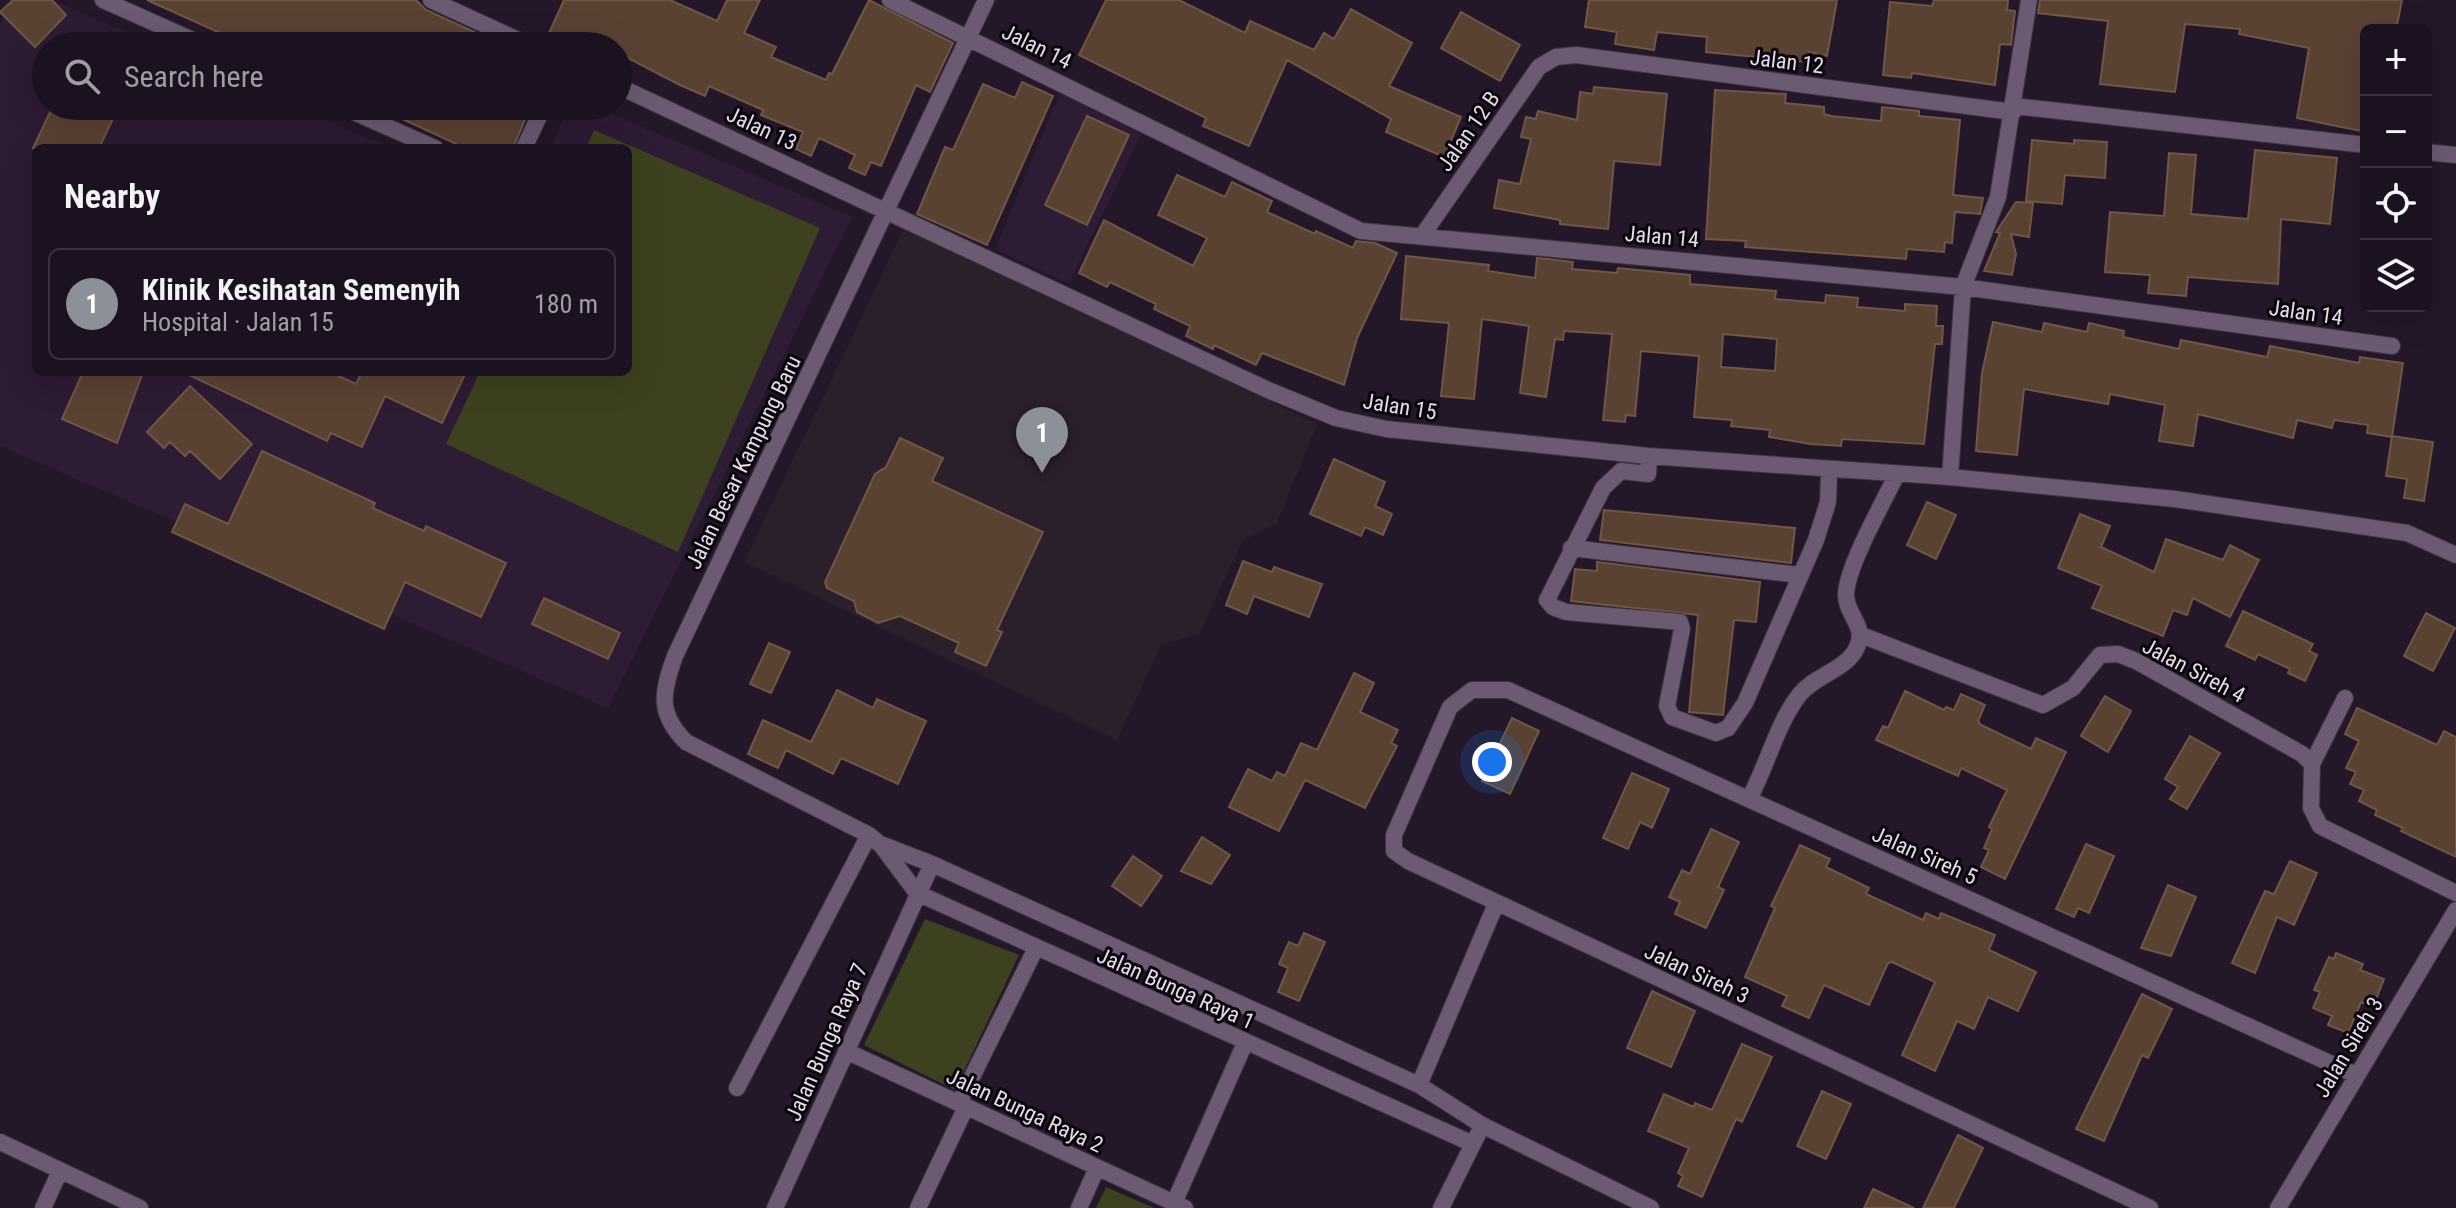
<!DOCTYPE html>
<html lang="en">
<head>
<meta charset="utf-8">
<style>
	:root { --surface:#1c1120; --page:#251a29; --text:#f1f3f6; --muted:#a09da5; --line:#3a313e; --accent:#8c9099 }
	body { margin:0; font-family:"Roboto Condensed",sans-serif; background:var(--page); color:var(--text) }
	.controls { position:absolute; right:24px; top:24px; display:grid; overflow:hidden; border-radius:12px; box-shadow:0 8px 32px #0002 }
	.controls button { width:72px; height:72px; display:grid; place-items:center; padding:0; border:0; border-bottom:2px solid var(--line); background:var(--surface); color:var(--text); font:40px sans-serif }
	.you { position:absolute; left:1492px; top:762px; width:28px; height:28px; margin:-20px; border:6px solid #fff; border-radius:50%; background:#1a73e8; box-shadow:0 0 0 12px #1a73e833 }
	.badge { display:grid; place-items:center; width:52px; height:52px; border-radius:50%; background:var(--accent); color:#fff; font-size:26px; font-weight:700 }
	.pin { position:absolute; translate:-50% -66px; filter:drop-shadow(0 2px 4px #0008) }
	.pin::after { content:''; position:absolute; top:42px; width:28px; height:24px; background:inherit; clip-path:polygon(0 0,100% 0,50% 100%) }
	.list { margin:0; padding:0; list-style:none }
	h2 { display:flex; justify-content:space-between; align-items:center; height:104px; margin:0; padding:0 32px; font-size:34px }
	h2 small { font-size:26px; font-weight:400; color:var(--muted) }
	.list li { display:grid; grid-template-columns:52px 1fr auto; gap:24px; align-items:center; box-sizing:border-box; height:112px; margin:0 16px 16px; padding:0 16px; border:2px solid var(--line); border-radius:12px }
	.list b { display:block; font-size:30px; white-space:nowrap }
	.list p { margin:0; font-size:26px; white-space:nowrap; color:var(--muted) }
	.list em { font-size:26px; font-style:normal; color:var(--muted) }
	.icon { flex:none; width:44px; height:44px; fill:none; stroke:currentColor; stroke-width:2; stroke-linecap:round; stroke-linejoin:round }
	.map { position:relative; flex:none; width:2456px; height:1208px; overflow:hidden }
	.search { position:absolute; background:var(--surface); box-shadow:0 8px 32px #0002; left:32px; top:32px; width:600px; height:88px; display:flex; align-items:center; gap:20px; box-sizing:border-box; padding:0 28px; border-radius:44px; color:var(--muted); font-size:30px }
	.panel { position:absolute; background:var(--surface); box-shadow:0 8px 32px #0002; left:32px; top:144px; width:600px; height:232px; border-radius:12px }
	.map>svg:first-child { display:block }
	.built { fill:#2e1b34 }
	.medical { fill:#2c1f2c }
	.green { fill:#3e411f }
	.building { fill:#5a4233; stroke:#705647; stroke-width:2; fill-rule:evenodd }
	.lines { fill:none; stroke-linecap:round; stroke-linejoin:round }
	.minor-casing { stroke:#3d3341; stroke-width:18 }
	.minor { stroke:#6b5a71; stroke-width:16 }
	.labels { text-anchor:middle; stroke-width:6; stroke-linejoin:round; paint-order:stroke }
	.street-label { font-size:22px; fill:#e5dbe8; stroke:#0b050d }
</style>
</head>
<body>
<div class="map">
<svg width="2456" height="1208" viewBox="0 0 2456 1208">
	<rect width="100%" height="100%" fill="#25172a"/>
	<path class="built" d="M12,0h41l105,46h-112v60h249l96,42h-355v224h592v-224h-76l15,-42h27l258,111 -244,491 -608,-262v-422z
		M1060,92l82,40 -73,152 -74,-35z"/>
	<path class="medical" d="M905,227l412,197 -40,99 -35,18 -42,92 -39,12 -44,95 -373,-178z"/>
	<path class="green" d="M594,130l226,98 -142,324 -232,-108 34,-72h148v-224h-42z
		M925,919l94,36 -64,135 -91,-45z
		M1106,1187l48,21h-58z"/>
	<path class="building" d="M13,0h39l14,15 -31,32 -35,-35z
		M147,0h269l10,10 79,36h-256z
		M564,0h106l47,21 10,-21h33l-16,33 32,14 -5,10 55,23 3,-7 3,1 37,-74 84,43 -23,49 -14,-7 -35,81 -10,-4 -6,13 -16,-7 6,-13 -8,-4 -28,-13 -8,18 -15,-7 7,-17 -42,-17 2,-5 -54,-24 -4,10 -25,-11 -62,-32v-7h-16l-15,-6 -3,6h-41z
		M1106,0h73l66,33 5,-12 64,29 10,-17 10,6 17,-30 61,34 -23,43 72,31 -17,40 -58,-25 5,-13 -104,-59 -38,86 -46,-20 3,-8 -127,-63z
		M1589,0h248l-10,56 -18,-4 -2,10 -101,-10 1,-15 -50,-5 -3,18 -39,-6 2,-12 -32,-5z
		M1934,0h74l-1,10 8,1 -4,34 -11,-1 -5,41 -83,-12 -1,5 -28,-3 7,-73 42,4z
		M2040,0h362l-6,30h-30v102l-69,-14 12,-70 -70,-14 1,-5 -55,-5 -10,68 -75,-8 8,-63 -70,-8z
		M1461,12l59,33 -20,36 -59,-33z
		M1022,82l31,14 -66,149 -70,-31 28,-67 8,3 30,-66 32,14z
		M1594,87l73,7 -7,71 -46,-4 -6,68 -48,-5v-4l-66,-12 5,-28 21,4 11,-45 -10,-2 5,-20 10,2 2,-8 39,9 3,-28 13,2z
		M1715,90l71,4 -1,9 39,4v7l7,2 50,5 1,-14 37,4v5l41,4 -7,75 30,3 -3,16 -25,-2 -3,31 -7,-1 -1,10 -37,-3 -1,10 -161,-12 1,-6 -40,-2z
		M53,106h66l-20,42h-66z
		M374,106h134l19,9 -14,33h-48z
		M1087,116l42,19 -42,90 -42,-20z
		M2032,140l42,4v-4l33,2 -2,36 -40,-3 -3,29 -36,-3z
		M2255,150l82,8 -7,66 -49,-5 -3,65 -90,-7 -2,19 -38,-3 2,-18 -45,-3 5,-60 54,4 5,-63 27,2 -5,59 57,5z
		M1177,175l48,22 7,-15 40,19 -5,11 48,22 1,-3 37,17 3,-7 19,2 22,10 -40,85 -13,47 -82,-32 -6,12 -42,-20 -1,4 -27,-13 4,-10 -36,-17 2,-5 -46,-22 -3,5 -28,-14 25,-53 89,46 14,-28 -49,-23z
		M2016,202l17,1 -4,34 -18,-3 5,20 -4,21 -28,-4 16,-38 -4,-1z
		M1406,256l83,9 -1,6 47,7 2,-20 11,1 25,3 -1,7 45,4 1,-5 72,7v9l86,7 -1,8 50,4 1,-8 32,3 -1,9 48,4v-7l32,2 -1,20h7l-1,18h-7l-11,100 -82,-5 -1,7 -30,-2 -42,-7 1,-7 -39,-4 1,-6 -38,-3 5,-61 -58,-5 -6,65 -9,-1 -1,7 -22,-2 9,-86 -48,-3 -1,9 -8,-1 -9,58 -26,-4 9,-67 -47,-7 -8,80 -33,-3 8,-73 -48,-4zM1723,334l54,5 -2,32 -54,-4z
		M1993,322l49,10 2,-9 43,9 2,-9 35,8 -1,6 56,12 2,-9 86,17 3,-11 89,17 1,-6 43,6 -11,74 -25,-4 1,-8 -34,-5 -2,8 -35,-8 -4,18 -95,-24 -5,32 -34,-5 6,-36 -55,-11 -2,10 -84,-15 -7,66 -41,-4 6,-78z
		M83,372h60l-26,71 -55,-24z
		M183,372h147l26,12 6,-12h104l-24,51 -57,-27 -23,51 -31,-14 -4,8z
		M190,386l62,58 -32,35 -30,-28 -5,5 -15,-14 -6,6 -17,-16z
		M2392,436l41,6 -9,59 -20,-3 3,-19 -21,-3z
		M900,438l43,20 -11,23 111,51 -46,98 5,2 -16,34 -31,-14 4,-9 -59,-27 -22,7 -21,-11 -3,-11 -27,-13 -2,-6 50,-108 11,-7z
		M262,451l113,52 -2,5 51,23 2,-5 80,37 -25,54 -76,-35 -21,47 -212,-97 13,-28 43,20z
		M1334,459l51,23 -10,24 17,8 -9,21 -18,-8 -4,9 -51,-22z
		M1927,502l29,13 -20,44 -29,-14z
		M1604,510l191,18 -4,35 -191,-23z
		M2080,514l30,12 -9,21 53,25 12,-33 57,21 7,-15 29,15 -29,57 -37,-19 -6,17 -14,-5 -10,26 -71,-28 10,-22 -44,-18z
		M1243,561l29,11 2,-5 48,17 -13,33 -55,-21 -7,18 -21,-9z
		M1597,562l163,20 -4,40 -22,-2 -11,95 -34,-3 9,-97 -127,-14 4,-32 22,2z
		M544,598l76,35 -12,26 -76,-35z
		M2243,611l70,33 -4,7 8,4 -12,26 -17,-8 2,-4 -32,-15 -3,6 -29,-14z
		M2426,613l29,15 -22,43 -29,-15z
		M769,643l21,9 -19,41 -21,-9z
		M1354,673l20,10 -14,29 38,18 -7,13 6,3 -32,62 -60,-28 -26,51 -50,-24 19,-38 24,12 5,-9 8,4 16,-33 16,7z
		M837,690l36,18 4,-9 49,22 -28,63 -57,-26 -8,16 -47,-24 -8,18 -30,-14 15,-34 48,22z
		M1905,691l39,19 2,-3 8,3 7,-16 24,11 -7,16 3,4 50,24 5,-11 30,14 -61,127 -24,-12 8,-17 -5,-2 8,-19 -3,-2 18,-37 -46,-22 -3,8 -82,-36 7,-14 5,2z
		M2105,696l26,15 -23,41 -27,-16z
		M2357,708l80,37 7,-14 12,6v120l-55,-26 2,-3 -28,-13 2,-5 -18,-9 5,-11 -14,-6 6,-12 -10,-4 13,-27 -14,-7z
		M1512,718l27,13 -29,63 -28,-13z
		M2190,736l30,17 -33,56 -17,-10 8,-12 -13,-8z
		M1632,773l37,16 -17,39 -12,-6 -12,27 -25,-11z
		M1711,829l28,13 -21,45 6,3 -18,38 -31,-14 5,-12 -11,-5 13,-27 8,4z
		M1202,837l28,18 -19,29 -30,-13z
		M2086,844l28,12 -25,57 -11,-5 -4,9 -18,-8z
		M1800,845l30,14 -4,8 43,21 -3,6 57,26 3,-7 13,6 2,-6 54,22 -6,15 47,22 -18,39 -30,-14 -14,32 -17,-8 -22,50 -33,-16 33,-73 -43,-20 -4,1 -19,42 -45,-20 -15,33 -27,-12 5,-10 -42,-19 30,-69 -4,-2z
		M1133,856l29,20 -21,30 -29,-20z
		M2290,861l27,12 -23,52 -17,-8 -22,56 -23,-10 33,-72 9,3z
		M2168,885l28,12 -25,59 -30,-8z
		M1304,933l21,9 -26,59 -21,-9 10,-24 -9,-4 10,-22 9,4z
		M2336,953l27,11 -3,6 24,9 -11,28 -12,-5 -13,31 -20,-8 4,-9 -19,-8 7,-16 -6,-2 15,-33 5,2z
		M1652,991l43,20 -24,56 -44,-19z
		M2142,994l30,15 -24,49 -6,-3 -38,86 -28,-12z
		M1742,1044l30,13 -30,65 -6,-3 -34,78 -24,-11 5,-10 -5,-3 11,-25 -41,-17 16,-37 30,13 1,-4 17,7z
		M1822,1091l29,13 -25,55 -29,-13z
		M1958,1135l25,13 -29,60h-31z
		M1873,1189l41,19h-50z"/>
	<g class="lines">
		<g class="minor-casing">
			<path id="minor" d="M103,0l103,46
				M431,0l100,46
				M890,0l471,231 602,56 429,59
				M986,0l-311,656c-13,36 -18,57 11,86l183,93 12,10 36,48 556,251
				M618,86l650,304 68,28 50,11 263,27 301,21 225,22 232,34 49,22
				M340,106l95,42
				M2014,106l352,39
				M524,148l20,-42
				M2426,152l30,3
				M1422,236l117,-169 17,-10 20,-2 437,57
				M1649,456l-1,18 -27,-3 -18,17 -56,112 6,7 13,5 114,10 2,7 -15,77 5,11 44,16 12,-5 17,-25 71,-163 12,-38 1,-30
				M1950,477l13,-190 35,-90 31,-197
				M1571,548l228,27
				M1861,635l182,70 30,-17 27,-33 18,-1 18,7 166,93 10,10 -1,44 9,18 136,67
				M2312,764l33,-66
				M1749,799c18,-33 28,-76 51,-105 15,-19 47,-24 57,-47 10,-21 -11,-32 -11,-52 0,-27 37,-92 50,-119
				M883,845l49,19 487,221 63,40 169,83
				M846,1051l339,157
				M1419,1085l77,-181
				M737,1088l132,-253
				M959,1103l77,-155
				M0,1142l140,66
				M1174,1203l71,-160
				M43,1208l17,-37
				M775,1208l157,-344
				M918,1208l48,-101
				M1079,1208l18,-40
				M1441,1208l37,-74
				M2150,1208l-742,-347 -14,-10v-16l56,-128 22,-17h36l848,385
				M2278,1208l178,-298"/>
		</g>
		<use href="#minor" class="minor"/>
	</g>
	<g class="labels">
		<g class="street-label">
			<text transform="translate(1037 46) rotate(26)" y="8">Jalan 14</text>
			<text transform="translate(1787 61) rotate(7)" y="8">Jalan 12</text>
			<text transform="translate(762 128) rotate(25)" y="8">Jalan 13</text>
			<text transform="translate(1468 131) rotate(-55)" y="8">Jalan 12 B</text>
			<text transform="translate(1662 236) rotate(5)" y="8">Jalan 14</text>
			<text transform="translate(2306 312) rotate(8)" y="8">Jalan 14</text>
			<text transform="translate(1400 406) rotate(9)" y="8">Jalan 15</text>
			<text transform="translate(743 462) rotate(-64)" y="8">Jalan Besar Kampung Baru</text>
			<text transform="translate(2194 670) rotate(28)" y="8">Jalan Sireh 4</text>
			<text transform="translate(1925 855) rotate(24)" y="8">Jalan Sireh 5</text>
			<text transform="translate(1697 973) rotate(25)" y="8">Jalan Sireh 3</text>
			<text transform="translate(1176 988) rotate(24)" y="8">Jalan Bunga Raya 1</text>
			<text transform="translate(826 1042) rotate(-66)" y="8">Jalan Bunga Raya 7</text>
			<text transform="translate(2348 1047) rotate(-59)" y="8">Jalan Sireh 3</text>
			<text transform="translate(1025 1110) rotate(25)" y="8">Jalan Bunga Raya 2</text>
		</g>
	</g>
</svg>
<div class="controls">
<button>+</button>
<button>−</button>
<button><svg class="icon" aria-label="locate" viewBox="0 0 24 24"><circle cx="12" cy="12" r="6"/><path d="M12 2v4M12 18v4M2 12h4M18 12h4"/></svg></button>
<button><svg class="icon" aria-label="layers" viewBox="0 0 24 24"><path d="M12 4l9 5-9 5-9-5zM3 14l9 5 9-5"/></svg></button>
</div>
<div class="you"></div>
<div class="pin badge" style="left:1042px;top:473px">1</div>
<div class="search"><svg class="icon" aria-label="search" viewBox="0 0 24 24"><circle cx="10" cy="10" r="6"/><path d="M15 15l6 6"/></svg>Search here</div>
<section class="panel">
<h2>Nearby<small></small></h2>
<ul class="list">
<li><span class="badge">1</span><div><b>Klinik Kesihatan Semenyih</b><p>Hospital · Jalan 15</p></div><em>180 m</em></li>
</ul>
</section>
</div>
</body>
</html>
